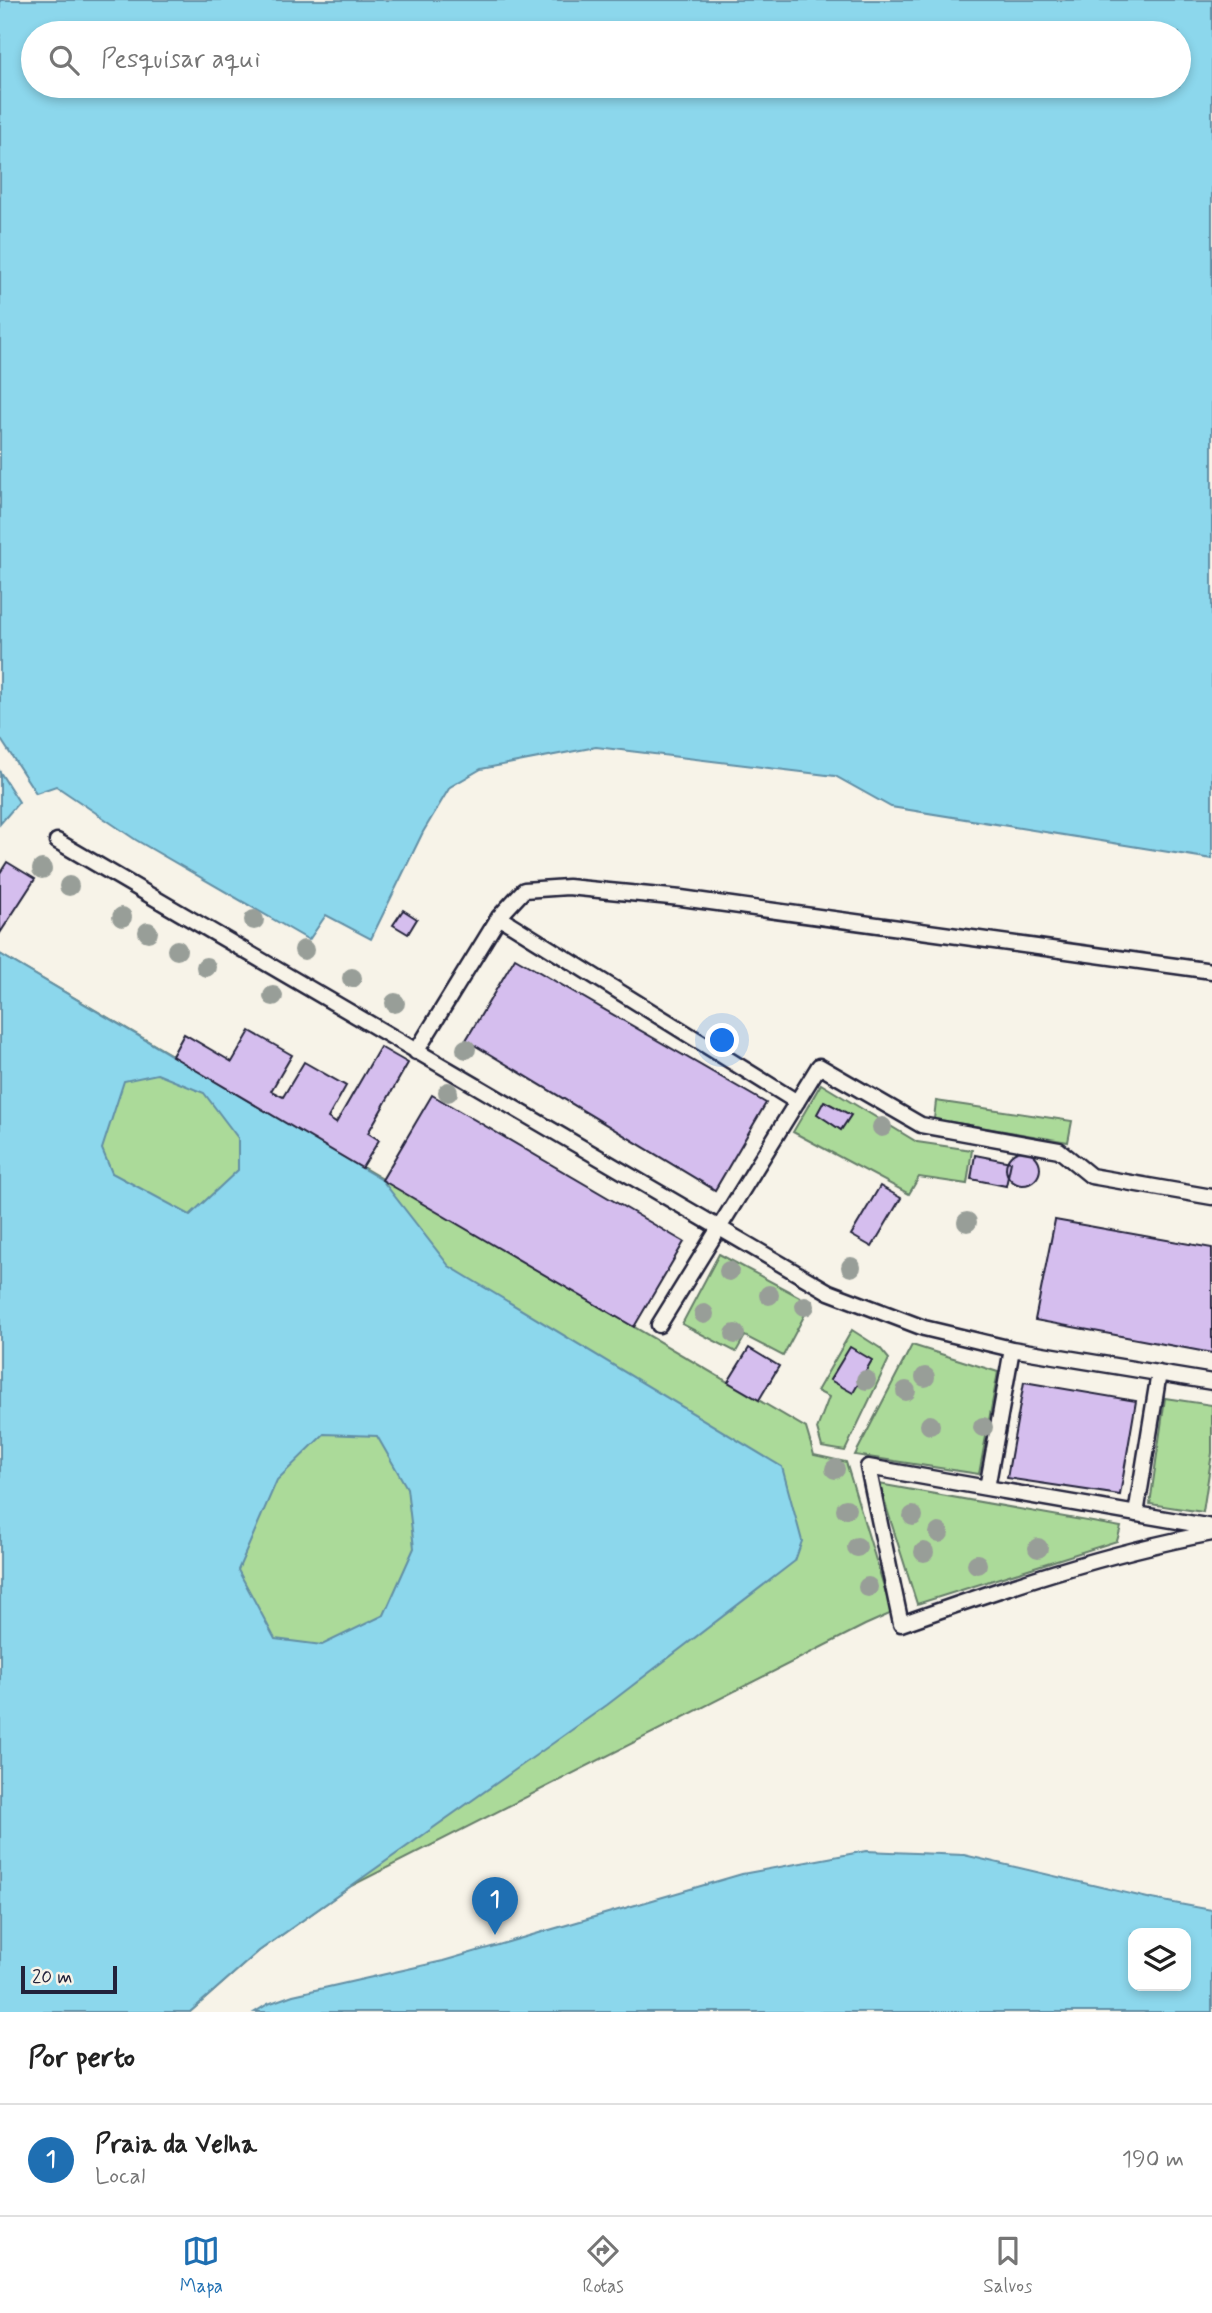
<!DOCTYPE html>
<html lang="pt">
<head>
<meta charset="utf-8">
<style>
	:root { --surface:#fff; --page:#f2f2f2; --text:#222; --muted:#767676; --line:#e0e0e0; --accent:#1f6fb2 }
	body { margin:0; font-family:Mynerve,sans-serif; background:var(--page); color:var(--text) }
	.controls { position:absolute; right:21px; bottom:21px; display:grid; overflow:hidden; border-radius:14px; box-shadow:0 4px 10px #0003 }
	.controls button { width:63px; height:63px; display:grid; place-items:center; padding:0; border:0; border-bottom:2px solid var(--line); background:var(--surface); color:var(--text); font:35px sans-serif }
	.scale { position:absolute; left:21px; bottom:18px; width:96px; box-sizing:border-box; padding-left:7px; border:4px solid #22223b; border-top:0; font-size:19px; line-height:24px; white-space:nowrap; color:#22223b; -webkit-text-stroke:5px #f7f3e8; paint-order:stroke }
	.you { position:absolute; left:723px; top:1041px; width:24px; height:24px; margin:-18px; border:5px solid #fff; border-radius:50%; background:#1a73e8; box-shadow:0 0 0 10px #1a73e833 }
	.badge { display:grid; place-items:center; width:46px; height:46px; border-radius:50%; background:var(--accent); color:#fff; font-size:23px; font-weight:700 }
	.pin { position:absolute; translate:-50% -58px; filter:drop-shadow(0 2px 4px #0008) }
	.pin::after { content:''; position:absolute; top:37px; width:24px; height:21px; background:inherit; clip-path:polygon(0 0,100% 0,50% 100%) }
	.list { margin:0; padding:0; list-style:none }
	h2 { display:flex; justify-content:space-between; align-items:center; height:91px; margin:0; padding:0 28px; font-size:30px }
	h2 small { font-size:23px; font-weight:400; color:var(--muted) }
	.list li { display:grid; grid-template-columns:46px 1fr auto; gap:21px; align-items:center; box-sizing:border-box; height:112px; padding:0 28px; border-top:2px solid var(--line) }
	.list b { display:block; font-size:26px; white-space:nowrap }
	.list p { margin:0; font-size:23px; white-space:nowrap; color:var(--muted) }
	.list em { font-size:23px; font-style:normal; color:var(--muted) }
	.icon { flex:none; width:38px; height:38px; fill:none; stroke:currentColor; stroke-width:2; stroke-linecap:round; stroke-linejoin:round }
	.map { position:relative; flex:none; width:1212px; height:2012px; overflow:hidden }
	.search { position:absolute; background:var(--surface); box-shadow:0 4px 10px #0003; left:21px; right:21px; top:21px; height:77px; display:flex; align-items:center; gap:18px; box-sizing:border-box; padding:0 24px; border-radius:38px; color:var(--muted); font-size:26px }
	.sheet { height:203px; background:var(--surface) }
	nav { display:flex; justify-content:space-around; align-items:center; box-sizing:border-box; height:98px; border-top:2px solid var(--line); background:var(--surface); font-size:19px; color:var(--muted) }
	nav a { display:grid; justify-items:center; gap:4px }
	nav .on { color:var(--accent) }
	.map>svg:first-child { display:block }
	.green { fill:#abda99; stroke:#667e6a; stroke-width:2 }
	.water { fill:#8cd7ec; stroke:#628fa5; stroke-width:2; fill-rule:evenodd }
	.building { fill:#d5beee; stroke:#22223b; stroke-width:2 }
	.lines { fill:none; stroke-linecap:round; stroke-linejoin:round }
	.lane-casing { stroke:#22223b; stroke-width:19 }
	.lane { stroke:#f7f3e8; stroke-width:14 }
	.tree { fill:#989e98 }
</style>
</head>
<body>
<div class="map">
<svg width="1212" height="2012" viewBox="0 0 1212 2012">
	<rect width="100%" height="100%" fill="#f7f3e8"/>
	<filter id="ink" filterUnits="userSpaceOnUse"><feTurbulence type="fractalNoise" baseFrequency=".0143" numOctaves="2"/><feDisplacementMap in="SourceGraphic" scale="14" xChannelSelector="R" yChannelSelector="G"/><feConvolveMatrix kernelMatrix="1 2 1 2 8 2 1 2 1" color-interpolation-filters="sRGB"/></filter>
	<g filter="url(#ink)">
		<path class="green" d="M0,954l806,474 8,27 32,7 46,151 -27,12 -514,261 -92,65 -69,61h-190z
			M821,1084l96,58 55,8 -5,34 -48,-7 -10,17 -116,-62z
			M936,1101l136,20 -4,21 -134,-23z
			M719,1254l92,49 -28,53 -38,-20 -9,16 -54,-28z
			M852,1330l28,18 9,11 -44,92 -23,-4 -5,-18 12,-32 -12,-6z
			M912,1345l86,27 -19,102 -124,-19z
			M1165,1398l47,7v48l-9,59 -53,-8z
			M879,1484l242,43 -4,14 -200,63z"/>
		<path class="water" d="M0,0h1212v859l-321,-52 -56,-31 -239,-29 -115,22 -31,18 -27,45 -52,107 -45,-24 -17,25 -173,-100 -80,-54 -20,7 -36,-55zM1179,33v53h-1146v-53z
			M0,772l19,30 -19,22z
			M0,954l382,226 67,86 333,201 20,74 -7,20 -188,144 -348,246 -69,61h-190zM157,1074l47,19 34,45v32l-48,45 -78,-42 -10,-24 22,-68zM324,1434l53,2 30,52 7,60 -30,67 -62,30 -47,-6 -37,-69 39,-90z
			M866,1851l98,4 188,44 60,11v102h-957l13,-8 25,-9 150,-34 299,-87zM1186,1933v53h-53v-53z"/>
		<path class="building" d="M7,862l28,17 -35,54v-60z
			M403,910l14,9 -9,15 -15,-9z
			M515,958l251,145 -51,87 -249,-150z
			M250,1031l42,24 -21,36 12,6 21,-35 42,24 -18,32 8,5 44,-76 28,16 -40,70 11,7 -17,28 -190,-112 12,-22 48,28z
			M432,1095l252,147 -50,85 -252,-147z
			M824,1101l27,14 -10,15 -24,-16z
			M1006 1168a17 17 0 1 1 34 0a17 17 0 1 1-34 0Z
			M975,1155l36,7 -5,24 -35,-7z
			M880,1186l21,12 -29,49 -21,-12z
			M1055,1220l157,28v105l-177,-33z
			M850,1347l22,13 -19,33 -23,-13z
			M749,1348l30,18 -20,34 -31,-18z
			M1024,1382l112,19 -16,94 -113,-17z"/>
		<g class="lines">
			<g class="lane-casing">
				<path id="lane" d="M57,841l772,451 95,36 88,21 200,33
					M499,917l298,185
					M416,1052l83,-135 25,-27 44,-3 113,11 531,73
					M659,1325l160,-259 102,59 138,25 32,26 121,21
					M1012,1349l-25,139 -119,-21 33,157c102,-36 204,-71 311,-91
					M987,1488l225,39
					M1136,1514l23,-141"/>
			</g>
			<use href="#lane" class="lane"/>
		</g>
		<g class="tree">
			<circle cx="42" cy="869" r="10"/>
			<circle cx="69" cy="886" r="10"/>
			<circle cx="122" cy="917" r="10"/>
			<circle cx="254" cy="920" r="10"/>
			<circle cx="148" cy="932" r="10"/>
			<circle cx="177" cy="950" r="10"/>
			<circle cx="304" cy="950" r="10"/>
			<circle cx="206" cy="967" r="10"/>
			<circle cx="352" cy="978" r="10"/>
			<circle cx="273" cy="996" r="10"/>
			<circle cx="395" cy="1003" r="10"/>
			<circle cx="466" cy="1049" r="10"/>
			<circle cx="448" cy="1092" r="10"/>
			<circle cx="882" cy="1127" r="10"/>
			<circle cx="967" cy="1222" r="10"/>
			<circle cx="851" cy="1267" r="10"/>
			<circle cx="729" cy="1271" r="10"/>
			<circle cx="769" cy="1295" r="10"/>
			<circle cx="805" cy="1306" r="10"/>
			<circle cx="704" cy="1314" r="10"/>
			<circle cx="735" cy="1334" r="10"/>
			<circle cx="925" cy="1377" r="10"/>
			<circle cx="866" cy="1380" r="10"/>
			<circle cx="906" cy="1391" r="10"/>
			<circle cx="930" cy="1425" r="10"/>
			<circle cx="983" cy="1427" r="10"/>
			<circle cx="835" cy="1469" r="10"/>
			<circle cx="846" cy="1509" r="10"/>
			<circle cx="913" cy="1516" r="10"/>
			<circle cx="939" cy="1533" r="10"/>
			<circle cx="857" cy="1547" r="10"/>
			<circle cx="1038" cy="1548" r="10"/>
			<circle cx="924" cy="1552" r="10"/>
			<circle cx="977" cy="1564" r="10"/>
			<circle cx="868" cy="1587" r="10"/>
		</g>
	</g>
</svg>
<div class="controls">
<button><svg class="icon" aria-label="layers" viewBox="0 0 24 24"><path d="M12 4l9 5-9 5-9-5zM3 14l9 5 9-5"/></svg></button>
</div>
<div class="scale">20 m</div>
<div class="you"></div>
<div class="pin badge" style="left:495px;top:1935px">1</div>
<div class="search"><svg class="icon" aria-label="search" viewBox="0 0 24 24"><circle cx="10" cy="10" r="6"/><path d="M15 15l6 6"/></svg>Pesquisar aqui</div>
</div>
<section class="sheet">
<h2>Por perto<small></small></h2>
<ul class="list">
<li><span class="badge">1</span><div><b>Praia da Velha</b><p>Local</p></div><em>190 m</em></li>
</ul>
</section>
<nav>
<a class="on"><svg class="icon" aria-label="map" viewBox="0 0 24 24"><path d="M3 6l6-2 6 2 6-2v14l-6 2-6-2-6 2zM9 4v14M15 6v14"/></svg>Mapa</a>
<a><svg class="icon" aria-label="directions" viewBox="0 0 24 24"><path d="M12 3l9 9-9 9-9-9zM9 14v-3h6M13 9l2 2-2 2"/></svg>Rotas</a>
<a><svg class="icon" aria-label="saved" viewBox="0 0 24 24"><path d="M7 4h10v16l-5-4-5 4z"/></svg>Salvos</a>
</nav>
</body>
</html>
